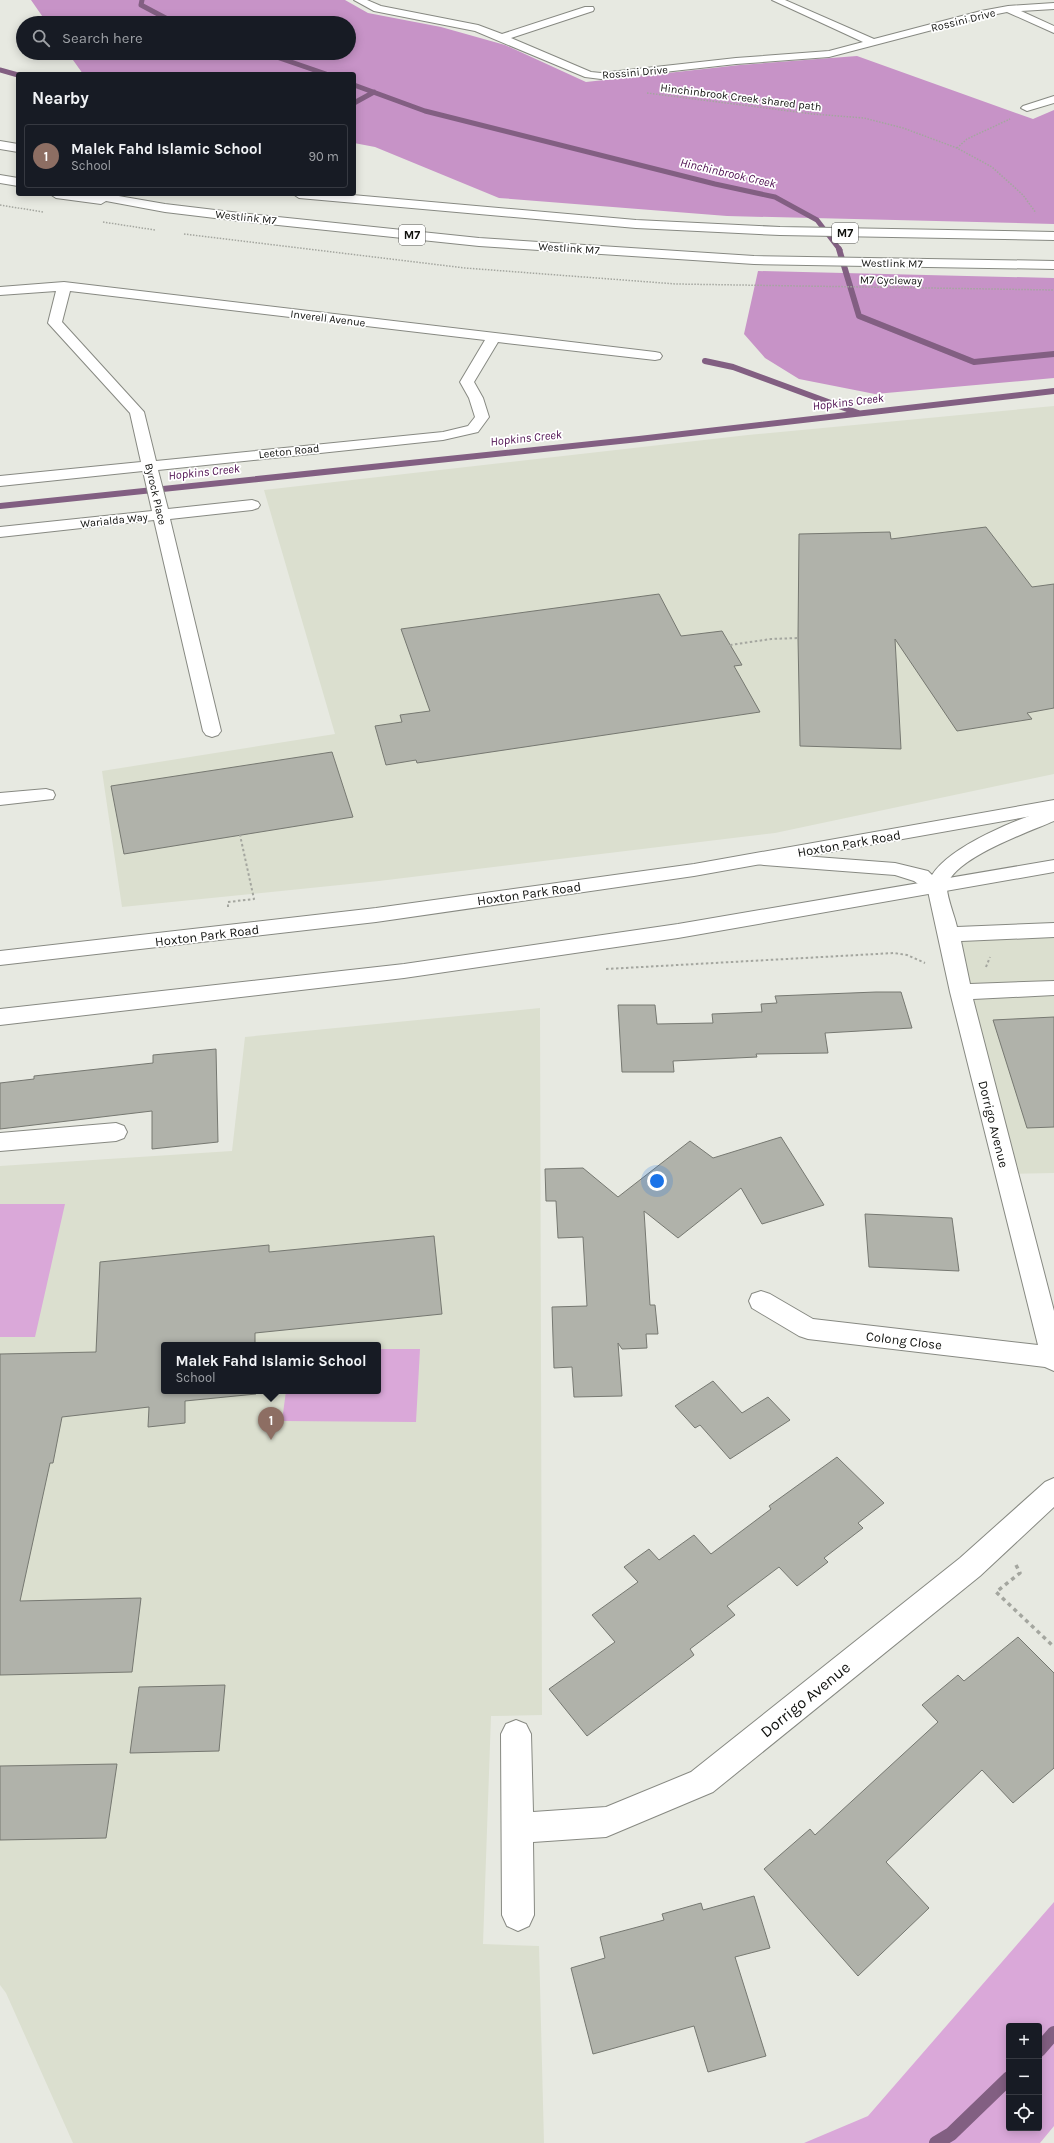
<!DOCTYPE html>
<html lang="en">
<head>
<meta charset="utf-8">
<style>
	:root { --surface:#171b24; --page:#242831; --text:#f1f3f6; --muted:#9ea1a6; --line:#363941; --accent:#0b8043 }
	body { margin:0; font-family:Karla,sans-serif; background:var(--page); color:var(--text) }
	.controls { position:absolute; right:12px; bottom:12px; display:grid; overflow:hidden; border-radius:4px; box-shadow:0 2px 10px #0003 }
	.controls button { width:36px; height:36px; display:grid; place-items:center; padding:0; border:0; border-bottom:1px solid var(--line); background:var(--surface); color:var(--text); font:20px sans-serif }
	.you { position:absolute; left:657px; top:1181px; width:14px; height:14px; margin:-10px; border:3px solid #fff; border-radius:50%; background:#1a73e8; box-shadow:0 0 0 6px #1a73e833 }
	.badge { display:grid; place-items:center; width:26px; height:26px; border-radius:50%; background:var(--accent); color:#fff; font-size:13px; font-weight:700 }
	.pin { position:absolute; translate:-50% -33px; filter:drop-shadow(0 1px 2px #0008) }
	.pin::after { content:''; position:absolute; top:21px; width:14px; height:12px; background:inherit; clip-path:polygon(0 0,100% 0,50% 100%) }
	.popup { position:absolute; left:161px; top:1342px; width:220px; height:52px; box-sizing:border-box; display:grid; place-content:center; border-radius:4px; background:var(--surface); filter:drop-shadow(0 1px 3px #0005); font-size:13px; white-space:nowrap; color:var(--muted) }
	.popup b { font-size:15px; color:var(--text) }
	.popup::after { content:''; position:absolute; left:50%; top:100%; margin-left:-8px; border:8px solid transparent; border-top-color:var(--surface) }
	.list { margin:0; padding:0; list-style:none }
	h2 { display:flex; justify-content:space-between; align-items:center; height:52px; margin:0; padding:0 16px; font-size:17px }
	h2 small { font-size:13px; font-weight:400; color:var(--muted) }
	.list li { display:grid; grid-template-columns:26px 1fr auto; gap:12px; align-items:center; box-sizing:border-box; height:64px; margin:0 8px 8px; padding:0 8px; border:1px solid var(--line); border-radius:4px }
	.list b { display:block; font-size:15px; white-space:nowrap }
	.list p { margin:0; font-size:13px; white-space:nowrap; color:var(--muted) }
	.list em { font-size:13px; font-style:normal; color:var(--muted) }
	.icon { flex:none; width:22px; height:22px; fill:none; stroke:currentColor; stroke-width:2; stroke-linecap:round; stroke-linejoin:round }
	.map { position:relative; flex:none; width:1054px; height:2143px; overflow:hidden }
	.search { position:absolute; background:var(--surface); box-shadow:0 2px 10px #0003; left:16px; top:16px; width:340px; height:44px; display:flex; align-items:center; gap:10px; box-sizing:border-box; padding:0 14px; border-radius:22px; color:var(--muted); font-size:15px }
	.panel { position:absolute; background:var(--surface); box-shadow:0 2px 10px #0003; left:16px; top:72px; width:340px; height:124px; border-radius:4px }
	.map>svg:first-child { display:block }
	.built { fill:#dbdfcf; fill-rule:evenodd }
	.green { fill:#daa8d9; fill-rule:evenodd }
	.forest { fill:#c793c7 }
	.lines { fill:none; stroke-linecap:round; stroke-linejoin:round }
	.stream-far2 { stroke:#825f82; stroke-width:5 }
	.stream-far1 { stroke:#825f82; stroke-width:6 }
	.stream { stroke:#825f82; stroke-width:14 }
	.building { fill:#b0b2aa; stroke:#767871 }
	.minor-casing { stroke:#878982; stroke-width:2 }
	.major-casing { stroke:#878982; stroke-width:2 }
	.highway-casing { stroke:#878982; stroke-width:2 }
	.path-far2 { stroke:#a4a69f; stroke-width:1.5; stroke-dasharray:1.5 1.5; stroke-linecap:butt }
	.path-far1 { stroke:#a4a69f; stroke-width:2; stroke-dasharray:2.5 2.5; stroke-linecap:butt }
	.path { stroke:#a4a69f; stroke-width:3.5; stroke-dasharray:4 4; stroke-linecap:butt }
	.minor { fill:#fff; fill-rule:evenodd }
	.major { fill:#fff; fill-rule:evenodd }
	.highway { fill:#fff; fill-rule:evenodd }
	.labels { text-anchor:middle; stroke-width:3.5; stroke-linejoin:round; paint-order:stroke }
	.far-street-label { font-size:11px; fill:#10110e; stroke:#fff }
	.far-water-label { font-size:12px; font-style:italic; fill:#4c0d4e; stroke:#fff }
	.shield { fill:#fff; stroke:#585856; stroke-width:1 }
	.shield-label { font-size:12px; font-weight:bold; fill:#10110e }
	.street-label { font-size:13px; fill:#10110e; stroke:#fff }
	.near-street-label { font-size:16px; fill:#10110e; stroke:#fff }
</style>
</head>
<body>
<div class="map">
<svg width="1054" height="2143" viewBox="0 0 1054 2143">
	<rect width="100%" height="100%" fill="#e7e9e1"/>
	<path class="built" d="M1054,406v368l-279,59 -396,48 -257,26 -20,-136 233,-37 -71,-244 484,-55z
		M1054,930v243l-47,1 -58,-240z
		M540,1008l2,707 -51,1 -8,228 56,2 5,197h-471l-67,-150 -6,-8v-819l232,-15 13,-114zM164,1345h214v46h-214z"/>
	<path class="green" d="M0,1204h65l-30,133h-35z
		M378,1349h42l-4,73 -134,-1 4,-30h92z
		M1054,1902v224l-14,17h-236l64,-27zM1009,2026h30v102h-30z"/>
	<path class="forest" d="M31,0h314l23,13 73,14 64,18 81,37 154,-17 117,-9 176,63 21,-9v114l-327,-8 -228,-18 -124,-51 -21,-4v-69h-271l-15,-21h281v-30h-302z
		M758,271l296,7v100l-179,16 -76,-15 -34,-21 -21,-24z"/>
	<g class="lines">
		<path class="stream-far2" d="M142,0l-1,5 34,18
			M265,53l61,21
			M0,70l18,5
			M354,85l71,26 290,73 60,13 42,23 23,30
			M354,103l20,-11"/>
		<path class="stream-far1" d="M839,249l20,67 115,46 80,-8
			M705,361l28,6 125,46
			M0,506l639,-67 415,-48"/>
		<path class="stream" d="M1039,2050l15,-17
			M936,2143l15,-9 58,-56"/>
	</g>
	<path class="building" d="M986,527l46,60 22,-3v124l-27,5 5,6 -75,12 -62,-92 6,110 -101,-3 -2,-108 1,-104 91,-2 1,7z
		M659,594l22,42 41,-5 20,34 -8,1 26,46 -343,51 -1,-3 -30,5 -11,-39 27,-4 -2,-7 30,-4 -29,-82z
		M332,752l21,65 -229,37 -13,-68z
		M876,992h25l11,36 -87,5 3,20 -72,1 1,3 -84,4 1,11h-52l-4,-67h37l2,19 56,-1 -1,-9 50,-2 -1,-8 16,-1 -2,-7z
		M1054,1017v110l-27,1 -34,-108z
		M216,1049l2,93 -66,7v-38l-152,18v-46l34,-4v-3l119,-13v-8z
		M781,1137l43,68 -62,19 -21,-36 -63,50 -34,-27 6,94h5l3,29h-12l1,14 -25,1 -4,-6 4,53 -48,1 -2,-30 -18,1 -2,-61 35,-1 -4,-69 -25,1 -2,-37h-10l-1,-32 38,-1 35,29 72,-56 23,17z
		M865,1214l87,4 7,53 -90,-4z
		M434,1236l8,78 -187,19v12h-91v46h92v3l-71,7v22l-37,4 1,-20 -87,10 -9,46h-3l-30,138 121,-3 -9,74 -132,3v-321l96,-2 4,-90 169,-17v7z
		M713,1381l29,32 26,-16 22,23 -60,39 -30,-34 -5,3 -20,-22z
		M837,1457l47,46 -26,20 5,5 -39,30 4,4 -31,24 -18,-19 -52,39 8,9 -45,34 4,6 -107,81 -38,-47 66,-47 -23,-27 46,-33 -14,-15 25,-18 10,11 35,-25 17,19 60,-45 -2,-3z
		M1018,1637l36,36v95l-41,35 -31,-33 -96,92 43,46 -71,68 -94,-107 46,-40 5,6 123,-113 -16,-17 36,-30 6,6z
		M225,1685l-6,66 -89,2 9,-66z
		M117,1764l-11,74 -106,2v-74z
		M754,1896l16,52 -35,9 31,99 -58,16 -14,-46 -101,28 -22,-86 34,-10 -5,-21 64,-17 -2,-6 39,-11 2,7z"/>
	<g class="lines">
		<g class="minor-casing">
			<path id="minor" d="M354,0h13l14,6 97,19 24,9 83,-27h8l1,2 -1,2 -82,27 80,34 10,1 135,-15 93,-7 34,-9 -91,-42h13l89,39 107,-28 27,-5 46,-3v6l-33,2 33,15v7l-47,-21 -25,5 -153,40 -93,7 -135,15 -16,-2 -110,-46 -101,-20z
				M1054,96v7l-27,8 -6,-3 2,-2z
				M64,282l591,70 5,1 2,3 -2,3 -5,1 -157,-18 -24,40 9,16 6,19 -11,15 -35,8 -285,30 10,39 84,-9 6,2 2,3 -2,3 -6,2 -82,9 51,212 -3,4 -6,2 -6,-2 -3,-4 -49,-211 -154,17v-10l152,-16 -9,-40 -143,15v-10l141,-14 -11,-49 -82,-90 8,-32 -56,4v-8zM70,291l415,49 -25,42 9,16 6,19 -7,9 -25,6 -287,29 -12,-49 -82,-90z
				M46,789l7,2 2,4 -2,4 -53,6v-12z
				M1054,808v13c-23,10 -106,39 -107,67 0,10 8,29 10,39l97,-4v14l-93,4 9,43 84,-3v14l-81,4 81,312v60l-9,-4 -237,-28 -9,-3 -47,-28 -3,-7 3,-7 9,-3 9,3 43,25 225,26 -88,-353 -22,-101 -14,-10 -19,-6 -131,-10 -7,-1 -3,-5 3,-5 7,-1 131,10 33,8 4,4c19,-30 89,-58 122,-67z
				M116,1123l8,3 3,6 -3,6 -8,3 -116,10v-18z
				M1054,1478v29l-74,69 -267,216 -107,45 -73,5 1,73 -5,11 -11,5 -11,-5 -5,-11 -1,-181 5,-10 10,-4 10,4 5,10 2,78 73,-5 85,-35 269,-214 85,-76z"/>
		</g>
		<g class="major-casing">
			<path id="major" d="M1054,800v12l-360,64 -318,46 -376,43v-14l376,-43 318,-44z
				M1054,860v12l-376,66 -274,40 -404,47v-16l404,-45 274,-40z"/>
		</g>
		<g class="highway-casing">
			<path id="highway" d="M0,141l18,3v8l-18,-3z
				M0,175l18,3v8l-18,-3z
				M50,194h57l58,10 75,9 239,25 275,18 300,5v8l-300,-5 -275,-18 -239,-25 -75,-9 -59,-11 -5,3 -45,-6z
				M293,194h48l295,26 144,7 274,5v8l-274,-5 -144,-7 -337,-30z"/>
		</g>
		<path class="path-far2" d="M647,93l166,21 51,4 39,10 54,20 35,19 31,28 13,18
			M957,148l10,-9 43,-20
			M0,205l43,7
			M103,222l52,8
			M184,234l281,34 211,16 378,6"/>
		<path class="path-far1" d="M730,645l41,-6 27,-1
			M228,907v-5l26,-3 -14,-64
			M986,967l4,-10
			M606,969l288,-16 13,2 18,8"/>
		<path class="path" d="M1016,1565l4,8 -24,19 58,55"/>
		<use href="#minor" class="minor"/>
		<use href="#major" class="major"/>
		<use href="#highway" class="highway"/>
	</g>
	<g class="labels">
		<g class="far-street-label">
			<text transform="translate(963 20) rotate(-14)" y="4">Rossini Drive</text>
			<text transform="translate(635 72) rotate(-5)" y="4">Rossini Drive</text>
			<text transform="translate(741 97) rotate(7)" y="4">Hinchinbrook Creek shared path</text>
			<text transform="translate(246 217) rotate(6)" y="4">Westlink M7</text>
			<text transform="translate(569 248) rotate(4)" y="4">Westlink M7</text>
			<text transform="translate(892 263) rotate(1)" y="4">Westlink M7</text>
			<text transform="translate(891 280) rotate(1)" y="4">M7 Cycleway</text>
			<text transform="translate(328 318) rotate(7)" y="4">Inverell Avenue</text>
			<text transform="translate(289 451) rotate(-6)" y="4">Leeton Road</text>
			<text transform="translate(156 494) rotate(77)" y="4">Byrock Place</text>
			<text transform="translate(114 520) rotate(-6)" y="4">Warialda Way</text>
		</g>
		<g class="far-water-label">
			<text transform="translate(728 173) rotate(13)" y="4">Hinchinbrook Creek</text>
			<text transform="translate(848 402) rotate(-7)" y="4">Hopkins Creek</text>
			<text transform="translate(526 438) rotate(-6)" y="4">Hopkins Creek</text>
			<text transform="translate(204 472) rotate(-6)" y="4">Hopkins Creek</text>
		</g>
		<g class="shield">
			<rect x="832" y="223" width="26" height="20" rx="3"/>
			<rect x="399" y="225" width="26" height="20" rx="3"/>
		</g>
		<g class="shield-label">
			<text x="845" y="237">M7</text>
			<text x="412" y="239">M7</text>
		</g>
		<g class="street-label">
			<text transform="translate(849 843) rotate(-10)" y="5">Hoxton Park Road</text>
			<text transform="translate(529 893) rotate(-8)" y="5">Hoxton Park Road</text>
			<text transform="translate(207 935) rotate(-7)" y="5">Hoxton Park Road</text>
			<text transform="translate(994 1124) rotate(76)" y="5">Dorrigo Avenue</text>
			<text transform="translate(904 1340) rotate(7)" y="5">Colong Close</text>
		</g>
		<g class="near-street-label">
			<text transform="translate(805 1699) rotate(-39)" y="6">Dorrigo Avenue</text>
		</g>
	</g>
</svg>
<div class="controls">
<button>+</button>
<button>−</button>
<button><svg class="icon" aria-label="locate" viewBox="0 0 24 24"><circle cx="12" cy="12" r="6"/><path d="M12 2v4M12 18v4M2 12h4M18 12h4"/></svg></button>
</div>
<div class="you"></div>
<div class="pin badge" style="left:271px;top:1440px;background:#8d6e63">1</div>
<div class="popup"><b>Malek Fahd Islamic School</b>School</div>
<div class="search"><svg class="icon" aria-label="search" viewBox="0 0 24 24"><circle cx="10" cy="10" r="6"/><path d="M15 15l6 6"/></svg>Search here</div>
<section class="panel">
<h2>Nearby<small></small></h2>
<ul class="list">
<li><span class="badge" style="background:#8d6e63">1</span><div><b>Malek Fahd Islamic School</b><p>School</p></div><em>90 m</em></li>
</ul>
</section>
</div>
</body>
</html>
